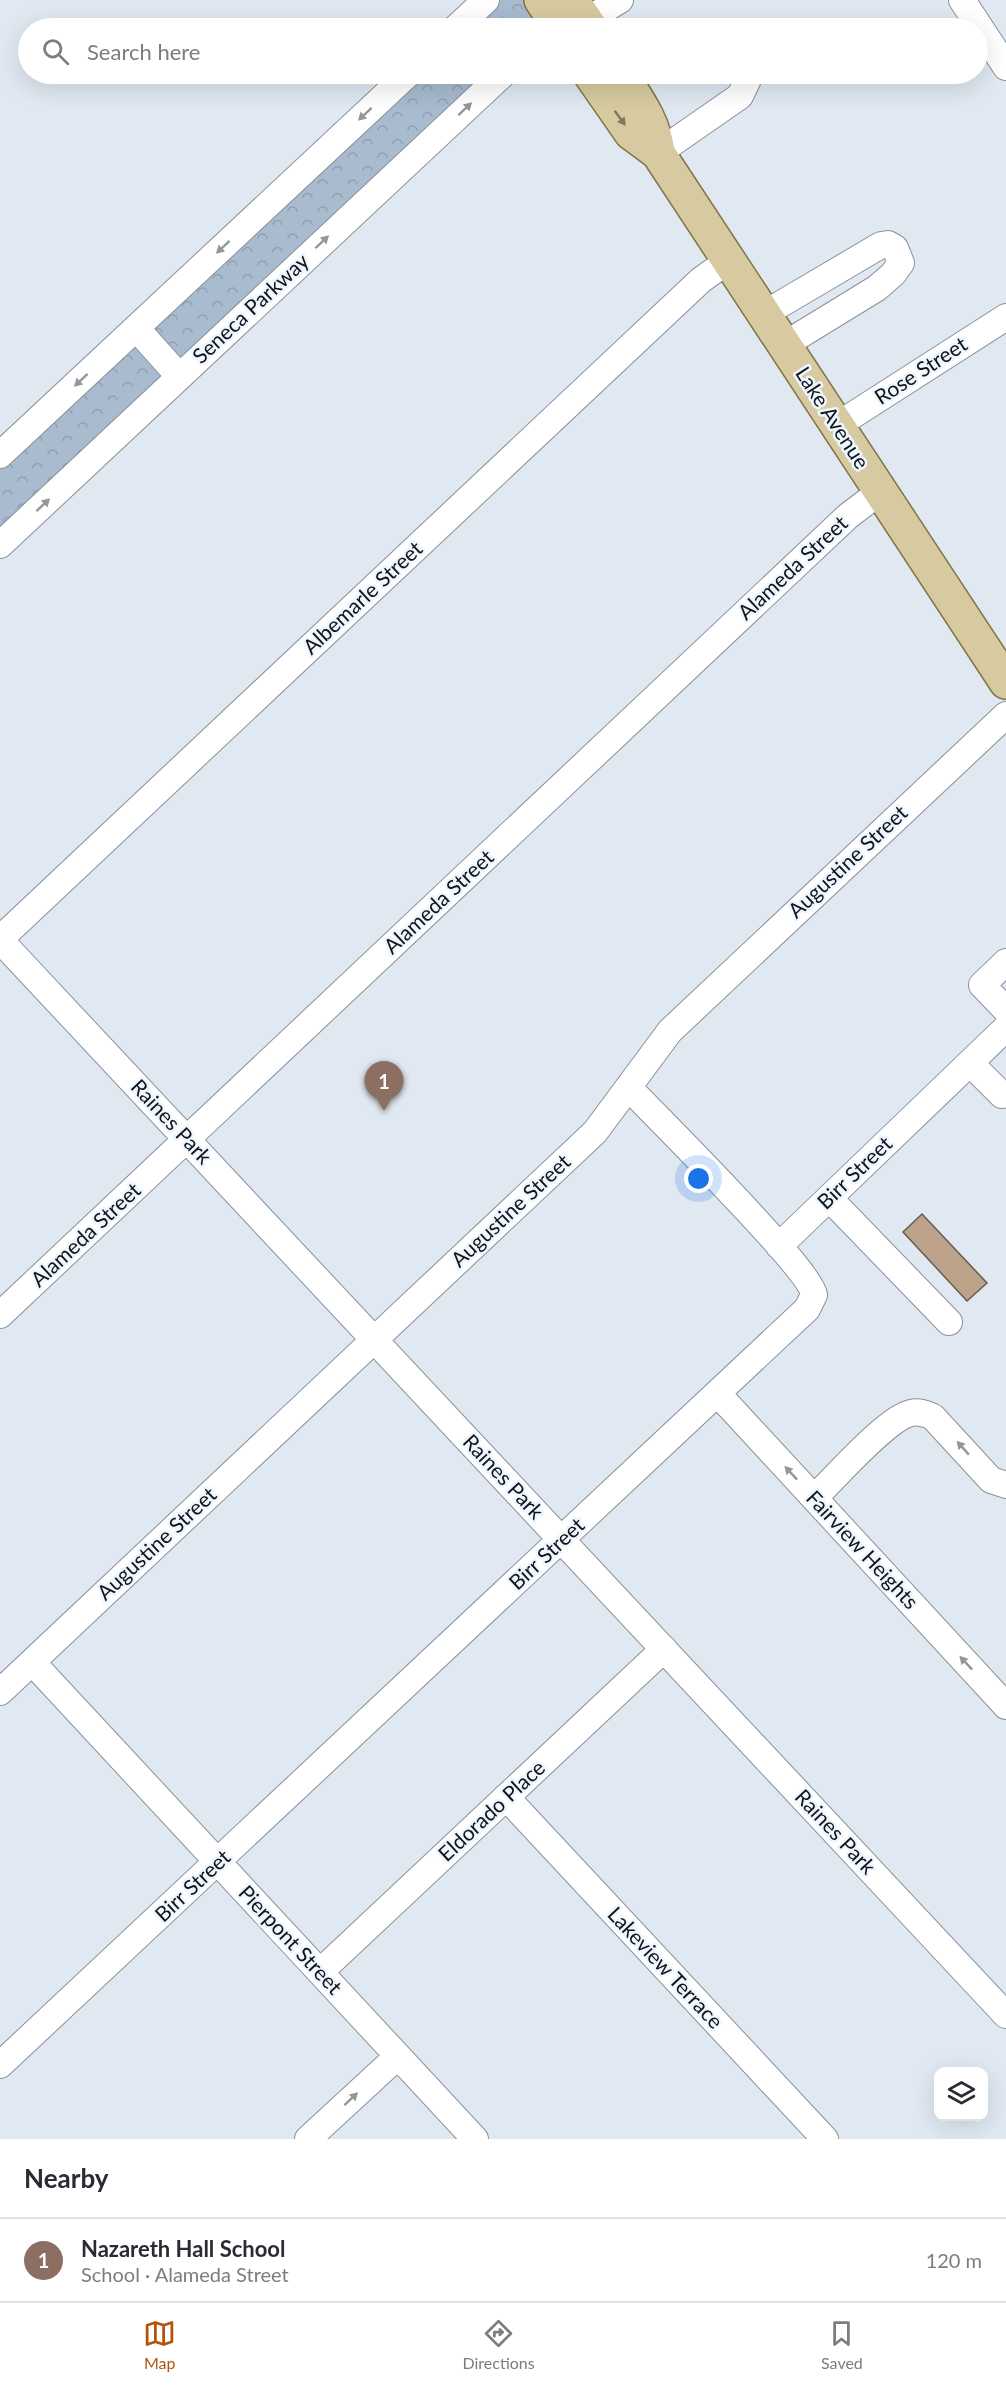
<!DOCTYPE html>
<html lang="en">
<head>
<meta charset="utf-8">
<style>
	:root { --surface:#fff; --page:#f7f7f7; --text:#2b2b33; --muted:#7c7c81; --line:#e1e1e2; --accent:#b45309 }
	body { margin:0; font-family:Lato,sans-serif; background:var(--page); color:var(--text) }
	.controls { position:absolute; right:18px; bottom:18px; display:grid; overflow:hidden; border-radius:12px; box-shadow:0 6px 24px #0002 }
	.controls button { width:54px; height:54px; display:grid; place-items:center; padding:0; border:0; border-bottom:2px solid var(--line); background:var(--surface); color:var(--text); font:30px sans-serif }
	.you { position:absolute; left:699px; top:1179px; width:21px; height:21px; margin:-15px; border:4px solid #fff; border-radius:50%; background:#1a73e8; box-shadow:0 0 0 9px #1a73e833 }
	.badge { display:grid; place-items:center; width:39px; height:39px; border-radius:50%; background:var(--accent); color:#fff; font-size:20px; font-weight:700 }
	.pin { position:absolute; translate:-50% -50px; filter:drop-shadow(0 2px 3px #0008) }
	.pin::after { content:''; position:absolute; top:32px; width:21px; height:18px; background:inherit; clip-path:polygon(0 0,100% 0,50% 100%) }
	.list { margin:0; padding:0; list-style:none }
	h2 { display:flex; justify-content:space-between; align-items:center; height:78px; margin:0; padding:0 24px; font-size:26px }
	h2 small { font-size:20px; font-weight:400; color:var(--muted) }
	.list li { display:grid; grid-template-columns:39px 1fr auto; gap:18px; align-items:center; box-sizing:border-box; height:84px; padding:0 24px; border-top:2px solid var(--line) }
	.list b { display:block; font-size:22px; white-space:nowrap }
	.list p { margin:0; font-size:20px; white-space:nowrap; color:var(--muted) }
	.list em { font-size:20px; font-style:normal; color:var(--muted) }
	.icon { flex:none; width:33px; height:33px; fill:none; stroke:currentColor; stroke-width:2; stroke-linecap:round; stroke-linejoin:round }
	.map { position:relative; flex:none; width:1006px; height:2139px; overflow:hidden }
	.search { position:absolute; background:var(--surface); box-shadow:0 6px 24px #0002; left:18px; right:18px; top:18px; height:66px; display:flex; align-items:center; gap:15px; box-sizing:border-box; padding:0 21px; border-radius:33px; color:var(--muted); font-size:22px }
	.sheet { height:162px; background:var(--surface) }
	nav { display:flex; justify-content:space-around; align-items:center; box-sizing:border-box; height:84px; border-top:2px solid var(--line); background:var(--surface); font-size:16px; color:var(--muted) }
	nav a { display:grid; justify-items:center; gap:3px }
	nav .on { color:var(--accent) }
	.map>svg:first-child { display:block }
	.park { fill:url(#park-crowns) }
	.building { fill:#bca389; stroke:#645d55; stroke-width:1.5 }
	.lines { fill:none; stroke-linecap:round; stroke-linejoin:round }
	.minor-casing { stroke:#8a9199; stroke-width:28 }
	.major-casing { stroke:#817447; stroke-width:36 }
	.minor { stroke:#fff; stroke-width:26 }
	.major { stroke:#d7caa0; stroke-width:33 }
	.oneway { fill:#949697 }
	.oneway2 { fill:#7e7963 }
	.labels { text-anchor:middle; stroke-width:5; stroke-linejoin:round; paint-order:stroke }
	.street-label { font-size:21px; fill:#121518; stroke:#eef6ff }
</style>
</head>
<body>
<div class="map">
<svg width="1006" height="2139" viewBox="0 0 1006 2139">
	<defs>
		<pattern id="park-crowns" width="20" height="18" patternUnits="userSpaceOnUse" patternTransform="scale(1.5)"><rect width="20" height="18" fill="#a8bbcf"/><path d="M2 6a3 3 0 1 1 6 0M12 15a3 3 0 1 1 6 0" fill="none" stroke="#90a0b1"/></pattern>
	</defs>
	<rect width="100%" height="100%" fill="#e0e8f1"/>
	<path class="park" d="M498,0h34l10,20 -5,8h-69z
		M420,74h69l-489,458v-65z"/>
	<path class="building" d="M922,1214l65,69 -20,18 -64,-69z"/>
	<g class="lines">
		<g class="minor-casing">
			<path id="minor" d="M962,0l44,67
				M569,27l25,-11 26,-16
				M456,28l30,-28
				M658,153l82,-57 8,-17 -3,-5
				M764,314l117,-69 7,-1 7,4 6,15 -8,11 -16,14 -93,57
				M136,328l43,48
				M836,426l170,-109
				M0,455l408,-381
				M0,545l503,-471
				M0,939l701,-659 28,-20
				M0,940l1006,1075
				M1006,962l-24,23 24,25
				M970,1063l32,32
				M829,1198l120,124
				M779,1246l227,-218
				M0,1315l848,-799 33,-25
				M718,1394l288,312
				M814,1498c20,-19 73,-80 97,-85 9,-2 15,1 22,4l58,63 15,5
				M32,1662l443,477
				M0,1692l595,-560 75,-101 336,-316
				M506,1797l319,342
				M320,1972l344,-323
				M0,2065l807,-756 7,-14c-3,-25 -158,-179 -185,-207
				M308,2139l90,-83"/>
		</g>
		<g class="major-casing">
			<path id="major" d="M541,0l19,28
				M572,0l19,28
				M590,74l41,59 27,20 348,529
				M621,74c16,25 34,49 37,79"/>
		</g>
		<use href="#minor" class="minor"/>
		<use href="#major" class="major"/>
	</g>
	<defs><path id="oneway-solid" d="M-6-.8H1V-3.2L6.5 0L1 3.2V.8H-6Z" transform="scale(1.5)"/></defs>
	<g class="oneway">
		<use href="#oneway-solid" transform="translate(465 109) rotate(-43)"/>
		<use href="#oneway-solid" transform="translate(365 114) rotate(137)"/>
		<use href="#oneway-solid" transform="translate(322 242) rotate(-43)"/>
		<use href="#oneway-solid" transform="translate(223 247) rotate(137)"/>
		<use href="#oneway-solid" transform="translate(81 380) rotate(137)"/>
		<use href="#oneway-solid" transform="translate(43 505) rotate(-43)"/>
		<use href="#oneway-solid" transform="translate(963 1448) rotate(-131)"/>
		<use href="#oneway-solid" transform="translate(791 1473) rotate(-133)"/>
		<use href="#oneway-solid" transform="translate(966 1663) rotate(-133)"/>
		<use href="#oneway-solid" transform="translate(351 2099) rotate(-43)"/>
	</g>
	<use class="oneway2" href="#oneway-solid" transform="translate(620 118) rotate(54)"/>
	<g class="labels">
		<g class="street-label">
			<text transform="translate(251 309) rotate(-43)" y="7">Seneca Parkway</text>
			<text transform="translate(921 371) rotate(-33)" y="7">Rose Street</text>
			<text transform="translate(832 418) rotate(57)" y="7">Lake Avenue</text>
			<text transform="translate(793 568) rotate(-43)" y="7">Alameda Street</text>
			<text transform="translate(363 598) rotate(-43)" y="7">Albemarle Street</text>
			<text transform="translate(848 862) rotate(-43)" y="7">Augustine Street</text>
			<text transform="translate(439 902) rotate(-43)" y="7">Alameda Street</text>
			<text transform="translate(171 1122) rotate(47)" y="7">Raines Park</text>
			<text transform="translate(855 1173) rotate(-44)" y="7">Birr Street</text>
			<text transform="translate(511 1211) rotate(-43)" y="7">Augustine Street</text>
			<text transform="translate(86 1235) rotate(-43)" y="7">Alameda Street</text>
			<text transform="translate(503 1477) rotate(47)" y="7">Raines Park</text>
			<text transform="translate(157 1544) rotate(-43)" y="7">Augustine Street</text>
			<text transform="translate(862 1550) rotate(47)" y="7">Fairview Heights</text>
			<text transform="translate(547 1554) rotate(-43)" y="7">Birr Street</text>
			<text transform="translate(492 1811) rotate(-43)" y="7">Eldorado Place</text>
			<text transform="translate(835 1832) rotate(47)" y="7">Raines Park</text>
			<text transform="translate(193 1886) rotate(-43)" y="7">Birr Street</text>
			<text transform="translate(290 1940) rotate(47)" y="7">Pierpont Street</text>
			<text transform="translate(665 1968) rotate(47)" y="7">Lakeview Terrace</text>
		</g>
	</g>
</svg>
<div class="controls">
<button><svg class="icon" aria-label="layers" viewBox="0 0 24 24"><path d="M12 4l9 5-9 5-9-5zM3 14l9 5 9-5"/></svg></button>
</div>
<div class="you"></div>
<div class="pin badge" style="left:384px;top:1111px;background:#8d6e63">1</div>
<div class="search"><svg class="icon" aria-label="search" viewBox="0 0 24 24"><circle cx="10" cy="10" r="6"/><path d="M15 15l6 6"/></svg>Search here</div>
</div>
<section class="sheet">
<h2>Nearby<small></small></h2>
<ul class="list">
<li><span class="badge" style="background:#8d6e63">1</span><div><b>Nazareth Hall School</b><p>School · Alameda Street</p></div><em>120 m</em></li>
</ul>
</section>
<nav>
<a class="on"><svg class="icon" aria-label="map" viewBox="0 0 24 24"><path d="M3 6l6-2 6 2 6-2v14l-6 2-6-2-6 2zM9 4v14M15 6v14"/></svg>Map</a>
<a><svg class="icon" aria-label="directions" viewBox="0 0 24 24"><path d="M12 3l9 9-9 9-9-9zM9 14v-3h6M13 9l2 2-2 2"/></svg>Directions</a>
<a><svg class="icon" aria-label="saved" viewBox="0 0 24 24"><path d="M7 4h10v16l-5-4-5 4z"/></svg>Saved</a>
</nav>
</body>
</html>
